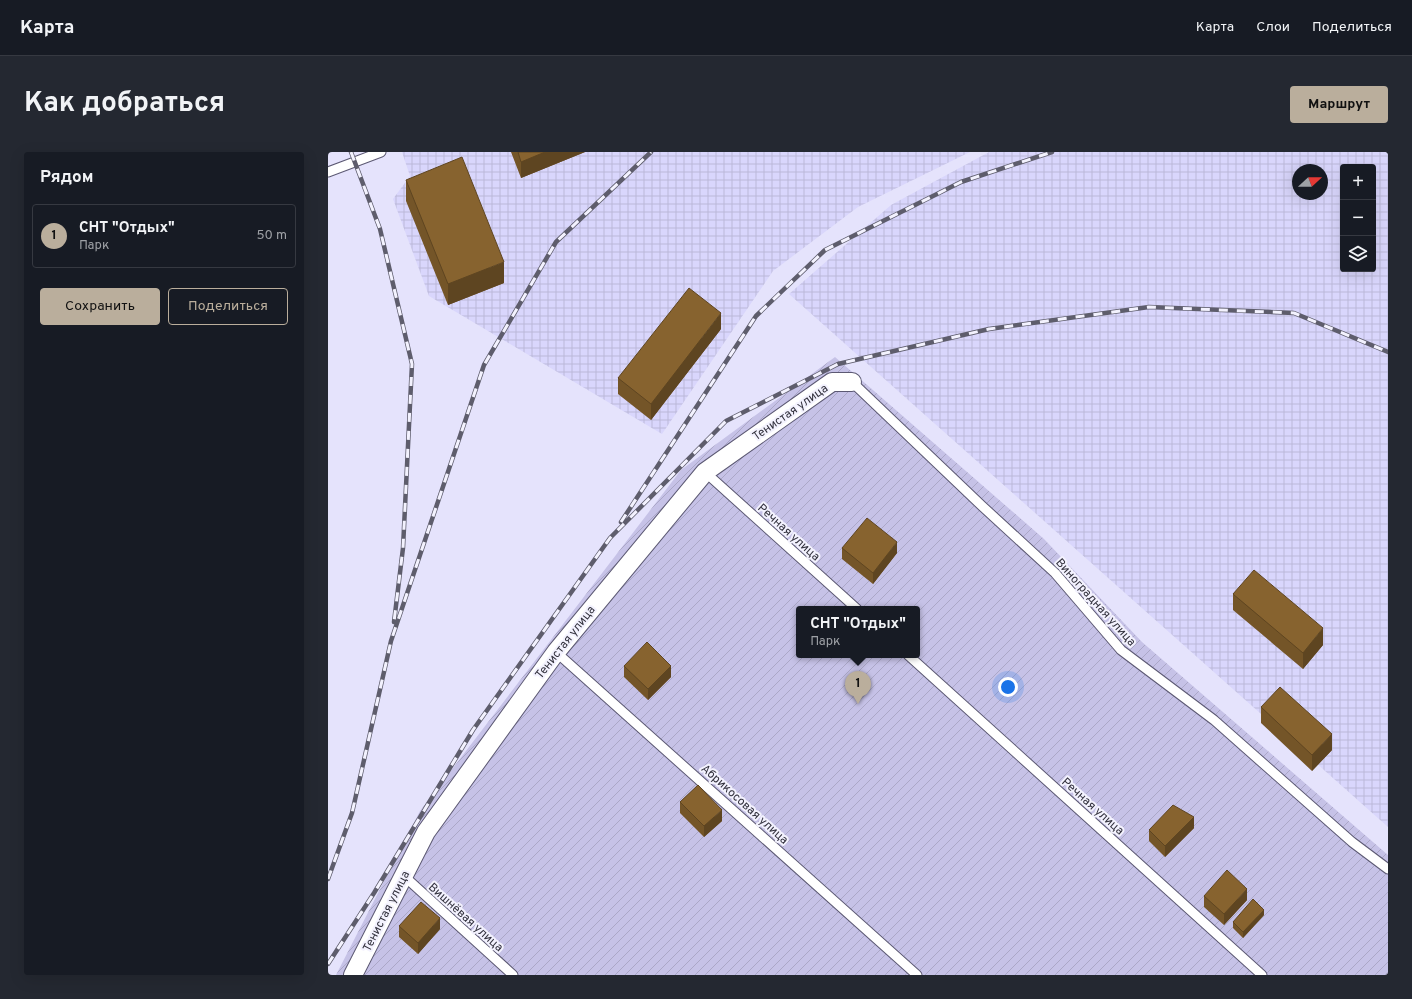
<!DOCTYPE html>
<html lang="ru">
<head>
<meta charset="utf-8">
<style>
	:root { --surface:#171b24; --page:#242831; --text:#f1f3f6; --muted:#9ea1a6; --line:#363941; --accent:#baae9c }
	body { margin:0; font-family:Overpass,sans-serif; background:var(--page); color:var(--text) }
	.controls { position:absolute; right:12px; top:12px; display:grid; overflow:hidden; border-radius:4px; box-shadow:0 4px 16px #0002 }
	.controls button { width:36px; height:36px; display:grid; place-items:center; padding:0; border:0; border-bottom:1px solid var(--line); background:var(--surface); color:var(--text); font:20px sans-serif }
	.compass { position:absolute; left:964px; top:12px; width:36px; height:36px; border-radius:50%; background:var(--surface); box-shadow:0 4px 16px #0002; rotate:69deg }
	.you { position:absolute; left:680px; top:535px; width:14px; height:14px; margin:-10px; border:3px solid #fff; border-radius:50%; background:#1a73e8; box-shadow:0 0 0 6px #1a73e833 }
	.badge { display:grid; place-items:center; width:26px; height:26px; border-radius:50%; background:var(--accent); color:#111; font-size:13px; font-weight:700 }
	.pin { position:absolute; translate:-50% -33px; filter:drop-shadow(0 1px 2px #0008) }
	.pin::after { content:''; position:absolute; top:21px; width:14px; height:12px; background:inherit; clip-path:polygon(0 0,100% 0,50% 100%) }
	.popup { position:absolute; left:468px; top:454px; width:124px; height:52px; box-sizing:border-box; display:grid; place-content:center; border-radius:4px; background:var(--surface); filter:drop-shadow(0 1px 3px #0005); font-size:13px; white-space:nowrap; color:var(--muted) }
	.popup b { font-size:15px; color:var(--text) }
	.popup::after { content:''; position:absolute; left:50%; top:100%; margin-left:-8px; border:8px solid transparent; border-top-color:var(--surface) }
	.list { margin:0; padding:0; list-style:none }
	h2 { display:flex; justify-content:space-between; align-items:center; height:52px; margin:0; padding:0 16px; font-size:17px }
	h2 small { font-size:13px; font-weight:400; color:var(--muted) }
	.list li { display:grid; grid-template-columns:26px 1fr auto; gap:12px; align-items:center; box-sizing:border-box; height:64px; margin:0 8px 8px; padding:0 8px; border:1px solid var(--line); border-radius:4px }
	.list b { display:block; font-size:15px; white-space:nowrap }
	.list p { margin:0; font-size:13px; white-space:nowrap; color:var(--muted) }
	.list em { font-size:13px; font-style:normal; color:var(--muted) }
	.actions { display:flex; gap:8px; padding:12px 16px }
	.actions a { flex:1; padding:9px 0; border:1px solid var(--accent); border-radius:4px; text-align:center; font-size:14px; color:var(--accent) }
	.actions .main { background:var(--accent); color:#111 }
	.icon { flex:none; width:22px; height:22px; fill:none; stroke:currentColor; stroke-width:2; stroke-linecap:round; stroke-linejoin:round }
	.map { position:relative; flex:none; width:1060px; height:823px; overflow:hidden; border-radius:4px }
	header { display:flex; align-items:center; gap:24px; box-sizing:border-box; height:56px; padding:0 20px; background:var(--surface); border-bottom:1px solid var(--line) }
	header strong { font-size:19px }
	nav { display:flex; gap:22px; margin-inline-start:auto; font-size:14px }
	.intro { display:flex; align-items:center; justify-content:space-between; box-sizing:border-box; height:96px; padding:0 24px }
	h1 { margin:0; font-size:28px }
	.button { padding:10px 18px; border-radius:4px; background:var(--accent); color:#111; font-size:14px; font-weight:700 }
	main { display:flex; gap:24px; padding:0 24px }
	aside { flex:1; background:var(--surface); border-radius:4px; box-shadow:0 4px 16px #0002 }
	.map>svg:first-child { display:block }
	.industrial { fill:url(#industrial-grid); fill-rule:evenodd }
	.garden { fill:url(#garden-furrows); fill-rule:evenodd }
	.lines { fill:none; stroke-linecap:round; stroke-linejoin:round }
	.lane-casing { stroke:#5c5973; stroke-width:11 }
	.street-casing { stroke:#5c5973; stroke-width:20 }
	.lane { stroke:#fff; stroke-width:9 }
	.street { stroke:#fff; stroke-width:18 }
	.rail-casing { stroke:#5e5d6c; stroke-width:4.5 }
	.rail { stroke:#f3f2fe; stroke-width:3; stroke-dasharray:9; stroke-linecap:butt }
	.wall { fill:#745528 }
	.shaded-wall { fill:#5e4521 }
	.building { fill:#87632f; stroke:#5e4521 }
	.labels { text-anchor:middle; stroke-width:4; stroke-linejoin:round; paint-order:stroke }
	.street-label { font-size:12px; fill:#32313d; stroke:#f3f2fe }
</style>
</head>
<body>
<header>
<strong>Карта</strong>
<nav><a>Карта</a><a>Слои</a><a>Поделиться</a></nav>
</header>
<div class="intro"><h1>Как добраться</h1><a class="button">Маршрут</a></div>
<main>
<aside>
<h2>Рядом<small></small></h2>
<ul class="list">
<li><span class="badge">1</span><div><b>СНТ &quot;Отдых&quot;</b><p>Парк</p></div><em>50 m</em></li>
</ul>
<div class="actions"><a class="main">Сохранить</a><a>Поделиться</a></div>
</aside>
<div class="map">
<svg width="1060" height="823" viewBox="0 0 1060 823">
	<defs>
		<pattern id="industrial-grid" width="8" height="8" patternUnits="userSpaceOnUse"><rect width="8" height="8" fill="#d9d6fc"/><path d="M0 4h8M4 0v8" fill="none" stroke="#bbb8d9"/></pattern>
		<pattern id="garden-furrows" width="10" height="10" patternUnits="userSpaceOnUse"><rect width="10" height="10" fill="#c6c2e7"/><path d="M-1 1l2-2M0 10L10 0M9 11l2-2" fill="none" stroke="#aba7c7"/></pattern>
	</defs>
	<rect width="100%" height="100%" fill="#e5e3fc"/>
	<path class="industrial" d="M74,0h568l-112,55 -85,64 -111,163 -233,-138 -36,-97 17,-23z
		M661,0h399v675l-599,-533 102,-89zM1015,15h30v102h-30zM970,18h24v24h-24z"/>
	<path class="garden" d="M507,205l209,182 98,103 246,213v120h-1052l84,-164 261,-341zM471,457h118v46h-118z"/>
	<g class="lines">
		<g class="lane-casing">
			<path id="lane" d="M0,20l53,-20
				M524,230l130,124 73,67 66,77 93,70 138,122 36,27
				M377,320l152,137
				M228,500l361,323
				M580,503l354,320
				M76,724l109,99"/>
		</g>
		<g class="street-casing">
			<path id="street" d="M25,823l73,-143 130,-180 149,-180 127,-90h20"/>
		</g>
		<use href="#lane" class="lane"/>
		<use href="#street" class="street"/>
		<g class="rail-casing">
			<path id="rail" d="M23,0l29,77 32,135 -9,184 -9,74
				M293,370l135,-206 69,-66 136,-68 91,-30
				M0,727l24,-66 39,-172 93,-276 72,-123 95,-90
				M0,812l46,-71 99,-163 137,-192 116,-117 112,-57 151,-35 160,-22 145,6 94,39"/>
		</g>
		<use href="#rail" class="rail"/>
	</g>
	<path class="wall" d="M183,0h74l-64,26z
		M78,28l98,103 -56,22 -42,-104z
		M393,177l-70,91 -33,-26v-16z
		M514,396l55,5 -24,31 -31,-25z
		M905,442l90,51 -20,24 -70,-59z
		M296,514l47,11 -23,23 -24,-23z
		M933,555l71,43 -20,21 -51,-48z
		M352,650l42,19 -18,16 -24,-24z
		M866,676l-29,29 -16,-16v-11z
		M876,744l43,4 -23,25 -20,-18z
		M936,763l-21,23 -10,-10v-6z
		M71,774l41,3 -22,25 -19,-17z"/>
	<path class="shaded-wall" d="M217,0h40l-64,26v-16z
		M176,110v21l-56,22v-21z
		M393,161v16l-70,91v-16z
		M569,390v11l-24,31v-11z
		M995,476v17l-20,24v-16z
		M343,514v11l-23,23v-11z
		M1004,582v16l-20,21v-16z
		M394,658v11l-18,16v-11z
		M866,665v11l-29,29v-11z
		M919,737v11l-23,25v-11z
		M936,758v5l-21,23v-6z
		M112,766v11l-22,25v-11z"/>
	<path class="building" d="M190,0h27l-24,10z
		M134,5l42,105 -56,22 -42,-104z
		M361,136l32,25 -70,91 -33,-26z
		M539,366l30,24 -24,31 -31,-25z
		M926,418l69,58 -20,25 -70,-59z
		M319,490l24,24 -23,23 -24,-23z
		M952,535l52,47 -20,21 -51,-48z
		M370,633l24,25 -18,16 -24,-24z
		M845,653l21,12 -29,29 -16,-16z
		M899,718l20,19 -23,25 -20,-18z
		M925,747l11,11 -21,22 -10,-10z
		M93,750l19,16 -22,25 -19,-17z"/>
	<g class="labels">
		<g class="street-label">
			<text transform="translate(462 260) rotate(-35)" y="4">Тенистая улица</text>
			<text transform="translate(461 380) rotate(42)" y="4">Речная улица</text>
			<text transform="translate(768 450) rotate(48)" y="4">Виноградная улица</text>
			<text transform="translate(237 490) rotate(-52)" y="4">Тенистая улица</text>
			<text transform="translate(417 652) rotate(42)" y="4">Абрикосовая улица</text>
			<text transform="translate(765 654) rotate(42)" y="4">Речная улица</text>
			<text transform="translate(58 759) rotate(-63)" y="4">Тенистая улица</text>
			<text transform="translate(138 765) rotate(42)" y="4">Вишнёвая улица</text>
		</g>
	</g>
</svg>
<div class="controls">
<button>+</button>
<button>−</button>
<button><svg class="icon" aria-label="layers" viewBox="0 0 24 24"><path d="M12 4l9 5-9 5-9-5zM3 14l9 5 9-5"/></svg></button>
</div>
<svg class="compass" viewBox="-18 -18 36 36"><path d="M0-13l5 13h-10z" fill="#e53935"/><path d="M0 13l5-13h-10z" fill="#9ea1a6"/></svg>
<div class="you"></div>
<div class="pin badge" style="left:530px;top:552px">1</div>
<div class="popup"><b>СНТ &quot;Отдых&quot;</b>Парк</div>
</div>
</main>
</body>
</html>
